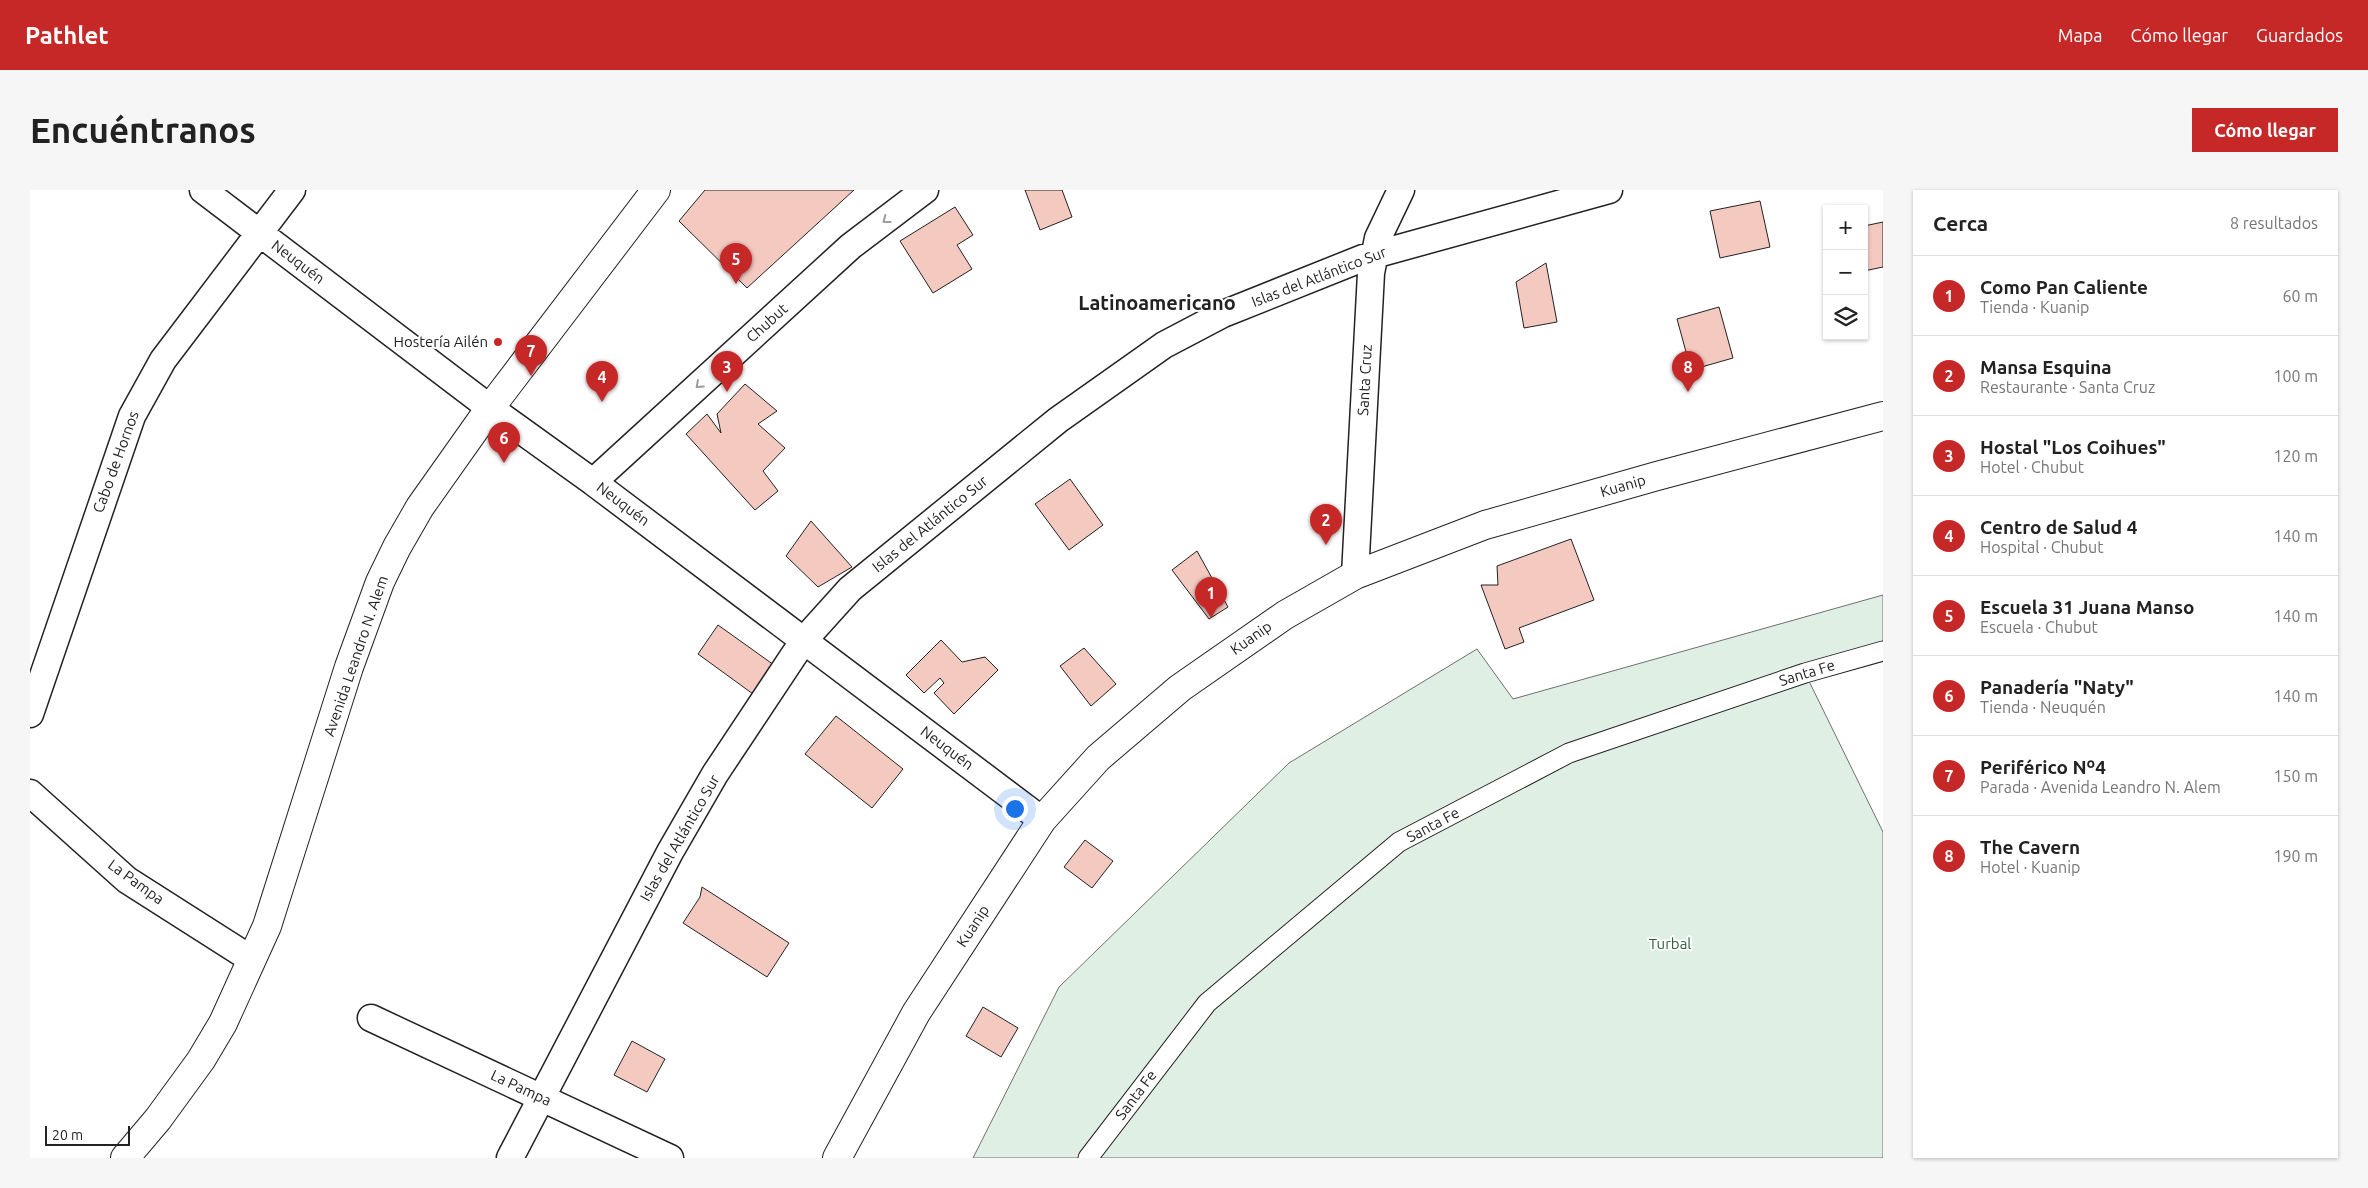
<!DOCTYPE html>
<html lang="es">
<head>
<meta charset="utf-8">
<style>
	:root { --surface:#fff; --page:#f6f6f6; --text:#222; --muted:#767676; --line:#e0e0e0; --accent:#c62828 }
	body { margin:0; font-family:Ubuntu,sans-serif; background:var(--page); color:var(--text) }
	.controls { position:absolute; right:15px; top:15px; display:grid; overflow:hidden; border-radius:0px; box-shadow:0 1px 4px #0004 }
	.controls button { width:45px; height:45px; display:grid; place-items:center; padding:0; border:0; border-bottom:1px solid var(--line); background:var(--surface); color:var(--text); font:25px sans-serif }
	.scale { position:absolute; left:15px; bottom:12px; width:85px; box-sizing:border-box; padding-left:5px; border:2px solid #222; border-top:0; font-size:14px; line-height:18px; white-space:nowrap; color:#222; -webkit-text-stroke:4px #fff; paint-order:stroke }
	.you { position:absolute; left:984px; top:618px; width:18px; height:18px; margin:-12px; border:4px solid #fff; border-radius:50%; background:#1a73e8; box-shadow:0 0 0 8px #1a73e833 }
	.badge { display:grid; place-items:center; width:32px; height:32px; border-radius:50%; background:var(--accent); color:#fff; font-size:16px; font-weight:700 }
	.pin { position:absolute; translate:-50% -41px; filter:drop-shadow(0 1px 2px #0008) }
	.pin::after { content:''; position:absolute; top:26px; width:18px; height:15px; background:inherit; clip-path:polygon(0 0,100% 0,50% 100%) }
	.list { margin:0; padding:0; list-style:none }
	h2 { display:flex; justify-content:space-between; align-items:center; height:65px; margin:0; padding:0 20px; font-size:21px }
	h2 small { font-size:16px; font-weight:400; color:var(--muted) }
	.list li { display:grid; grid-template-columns:32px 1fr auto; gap:15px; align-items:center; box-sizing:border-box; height:80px; padding:0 20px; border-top:1px solid var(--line) }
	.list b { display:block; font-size:19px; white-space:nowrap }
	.list p { margin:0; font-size:16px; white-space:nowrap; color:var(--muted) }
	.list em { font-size:16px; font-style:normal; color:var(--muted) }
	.icon { flex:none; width:28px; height:28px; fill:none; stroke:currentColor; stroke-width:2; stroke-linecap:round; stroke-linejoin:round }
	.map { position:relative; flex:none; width:1853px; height:968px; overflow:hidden; border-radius:0px }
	header { display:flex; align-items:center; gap:30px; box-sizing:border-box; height:70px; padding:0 25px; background:var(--accent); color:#fff }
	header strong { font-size:24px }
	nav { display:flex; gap:28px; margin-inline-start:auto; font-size:18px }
	.intro { display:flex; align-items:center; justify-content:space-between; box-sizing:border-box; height:120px; padding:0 30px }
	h1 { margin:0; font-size:35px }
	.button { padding:12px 22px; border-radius:0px; background:var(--accent); color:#fff; font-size:18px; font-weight:700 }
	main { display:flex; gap:30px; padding:0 30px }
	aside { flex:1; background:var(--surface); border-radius:0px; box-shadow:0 1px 4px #0004 }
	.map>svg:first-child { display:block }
	.green { fill:#e0efe3; stroke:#6f6f6f }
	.building { fill:#f3c9c0; stroke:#222 }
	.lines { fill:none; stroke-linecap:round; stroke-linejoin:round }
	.pedestrian-casing { stroke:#222; stroke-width:21 }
	.minor-casing { stroke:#222; stroke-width:29 }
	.secondary-casing { stroke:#222; stroke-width:30 }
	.trunk-casing { stroke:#222; stroke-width:30 }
	.pedestrian { stroke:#fff; stroke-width:19 }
	.minor { stroke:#fff; stroke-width:26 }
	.secondary { stroke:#fff; stroke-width:28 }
	.trunk { stroke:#fff; stroke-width:28 }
	.oneway { stroke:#9c9c9c }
	.poi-dot { fill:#c62828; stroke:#fff; stroke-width:2 }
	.labels { text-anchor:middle; stroke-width:4; stroke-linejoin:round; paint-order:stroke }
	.street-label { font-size:15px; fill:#222; stroke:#fff }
	.poi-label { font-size:15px; fill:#222; stroke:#fff; text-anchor:end }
	.park-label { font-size:15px; fill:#2f5e38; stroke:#fff }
	.district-label { font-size:20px; font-weight:bold; fill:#222; stroke:#fff }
</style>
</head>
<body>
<header>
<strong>Pathlet</strong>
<nav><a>Mapa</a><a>Cómo llegar</a><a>Guardados</a></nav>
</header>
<div class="intro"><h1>Encuéntranos</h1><a class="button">Cómo llegar</a></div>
<main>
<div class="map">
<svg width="1853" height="968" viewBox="0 0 1853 968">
	<rect width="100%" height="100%" fill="#fff"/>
	<path class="green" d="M1853,405v53l-78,25 78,159v326h-910l86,-171 230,-224 188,-114 36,50z"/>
	<path class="building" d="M675,0h149l-107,98 -68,-67z
		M995,0h37l10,27 -32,13z
		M1730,11l10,46 -50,11 -10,-47z
		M925,17l18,28 -16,10 15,24 -39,24 -33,-52z
		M1853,32v45l-19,4v-45z
		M1516,73l11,59 -33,6 -8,-46z
		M1689,117l14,51 -42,12 -14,-51z
		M715,194l32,27 -19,13 27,24 -22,23 15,20 -23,19 -69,-76 21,-20 14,19 -4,-19z
		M1040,289l33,46 -34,25 -34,-46z
		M781,331l41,46 -34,20 -32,-31z
		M1541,349l23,61 -75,28 5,14 -19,7 -24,-64h17l-1,-19z
		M1167,361l31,56 -19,12 -37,-49z
		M688,435l56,40 -21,29 -55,-40z
		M911,450l21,22 23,-5 13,13 -44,44 -20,-21 10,-10 -4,-5 -16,15 -18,-18z
		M1054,458l32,36 -25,22 -31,-40z
		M806,526l67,53 -31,39 -67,-54z
		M1055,650l28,21 -21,27 -28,-21z
		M672,697l87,56 -22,34 -84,-54 17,-26z
		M953,817l35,21 -17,29 -35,-21z
		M602,851l33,18 -18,33 -33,-17z"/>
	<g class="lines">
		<g class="pedestrian-casing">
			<path id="pedestrian" d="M1058,968l119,-155 192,-161 170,-89 236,-80 78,-22"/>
		</g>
		<g class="minor-casing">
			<path id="minor" d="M173,0l287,218 103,74 449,338
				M563,292l258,-236 74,-56
				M1325,385l16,-302 7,-35 23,-48
				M0,524l102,-298 31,-56 129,-170
				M0,603l97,87 124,79
				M341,828l299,140
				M480,968l160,-306 45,-78 89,-134 46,-51 208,-169 106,-75 59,-31 140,-56 246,-68"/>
		</g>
		<g class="secondary-casing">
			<path id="secondary" d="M807,968l79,-145 126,-193 56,-62 82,-70 105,-73 70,-40 130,-50 172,-49 226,-60"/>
		</g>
		<g class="trunk-casing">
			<path id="trunk" d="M95,968l33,-39 43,-59 22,-37 44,-97 82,-259 31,-85 17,-35 23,-40 70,-99 166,-218"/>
		</g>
		<use href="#pedestrian" class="pedestrian"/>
		<use href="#minor" class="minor"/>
		<use href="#secondary" class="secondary"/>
		<use href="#trunk" class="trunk"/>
	</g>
	<defs><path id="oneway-chevron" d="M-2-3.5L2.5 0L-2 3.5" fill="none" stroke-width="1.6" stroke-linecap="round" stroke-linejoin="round" transform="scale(1.25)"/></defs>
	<g class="oneway">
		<use href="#oneway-chevron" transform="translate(856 30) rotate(143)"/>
		<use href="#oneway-chevron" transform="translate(669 195) rotate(138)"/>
	</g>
	<circle class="poi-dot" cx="468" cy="152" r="5"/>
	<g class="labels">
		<g class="street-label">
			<text transform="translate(268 72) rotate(37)" y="5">Neuquén</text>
			<text transform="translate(1289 87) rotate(-21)" y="5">Islas del Atlántico Sur</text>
			<text transform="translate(737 133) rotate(-42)" y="5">Chubut</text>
			<text transform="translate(1335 190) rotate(-87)" y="5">Santa Cruz</text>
			<text transform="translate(86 272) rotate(-70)" y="5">Cabo de Hornos</text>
			<text transform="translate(1593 296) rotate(-16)" y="5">Kuanip</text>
			<text transform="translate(593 314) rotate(37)" y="5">Neuquén</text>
			<text transform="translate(900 334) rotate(-39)" y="5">Islas del Atlántico Sur</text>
			<text transform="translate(1221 448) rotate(-35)" y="5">Kuanip</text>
			<text transform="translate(326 466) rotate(-71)" y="5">Avenida Leandro N. Alem</text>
			<text transform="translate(1777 483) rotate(-17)" y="5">Santa Fe</text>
			<text transform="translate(917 558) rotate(37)" y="5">Neuquén</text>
			<text transform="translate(1403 635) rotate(-28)" y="5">Santa Fe</text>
			<text transform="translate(650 648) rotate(-60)" y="5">Islas del Atlántico Sur</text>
			<text transform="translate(106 692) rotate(36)" y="5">La Pampa</text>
			<text transform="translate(943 736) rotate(-57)" y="5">Kuanip</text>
			<text transform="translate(491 898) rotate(25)" y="5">La Pampa</text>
			<text transform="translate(1106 905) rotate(-53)" y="5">Santa Fe</text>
		</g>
		<g class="poi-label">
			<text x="458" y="157">Hostería Ailén</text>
		</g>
		<g class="park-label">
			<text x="1640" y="759">Turbal</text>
		</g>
		<g class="district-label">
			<text x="1127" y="120">Latinoamericano</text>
		</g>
	</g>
</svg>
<div class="controls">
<button>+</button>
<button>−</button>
<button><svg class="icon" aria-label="layers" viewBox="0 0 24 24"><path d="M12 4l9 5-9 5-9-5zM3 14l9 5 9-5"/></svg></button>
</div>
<div class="scale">20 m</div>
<div class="you"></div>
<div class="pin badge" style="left:1181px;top:428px">1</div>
<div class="pin badge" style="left:1296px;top:355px">2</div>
<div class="pin badge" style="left:697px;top:202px">3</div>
<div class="pin badge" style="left:572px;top:212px">4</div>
<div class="pin badge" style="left:706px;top:94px">5</div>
<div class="pin badge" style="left:474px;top:273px">6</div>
<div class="pin badge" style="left:501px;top:186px">7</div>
<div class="pin badge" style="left:1658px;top:202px">8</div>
</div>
<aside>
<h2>Cerca<small>8 resultados</small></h2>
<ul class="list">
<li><span class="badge">1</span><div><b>Como Pan Caliente</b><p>Tienda · Kuanip</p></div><em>60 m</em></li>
<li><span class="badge">2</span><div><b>Mansa Esquina</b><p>Restaurante · Santa Cruz</p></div><em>100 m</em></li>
<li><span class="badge">3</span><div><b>Hostal &quot;Los Coihues&quot;</b><p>Hotel · Chubut</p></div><em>120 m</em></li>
<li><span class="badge">4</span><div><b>Centro de Salud 4</b><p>Hospital · Chubut</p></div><em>140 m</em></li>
<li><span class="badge">5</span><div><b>Escuela 31 Juana Manso</b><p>Escuela · Chubut</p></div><em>140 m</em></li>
<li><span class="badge">6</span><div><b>Panadería &quot;Naty&quot;</b><p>Tienda · Neuquén</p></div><em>140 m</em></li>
<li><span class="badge">7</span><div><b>Periférico Nº4</b><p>Parada · Avenida Leandro N. Alem</p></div><em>150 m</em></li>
<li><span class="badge">8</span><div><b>The Cavern</b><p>Hotel · Kuanip</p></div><em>190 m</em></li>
</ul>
</aside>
</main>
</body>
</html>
